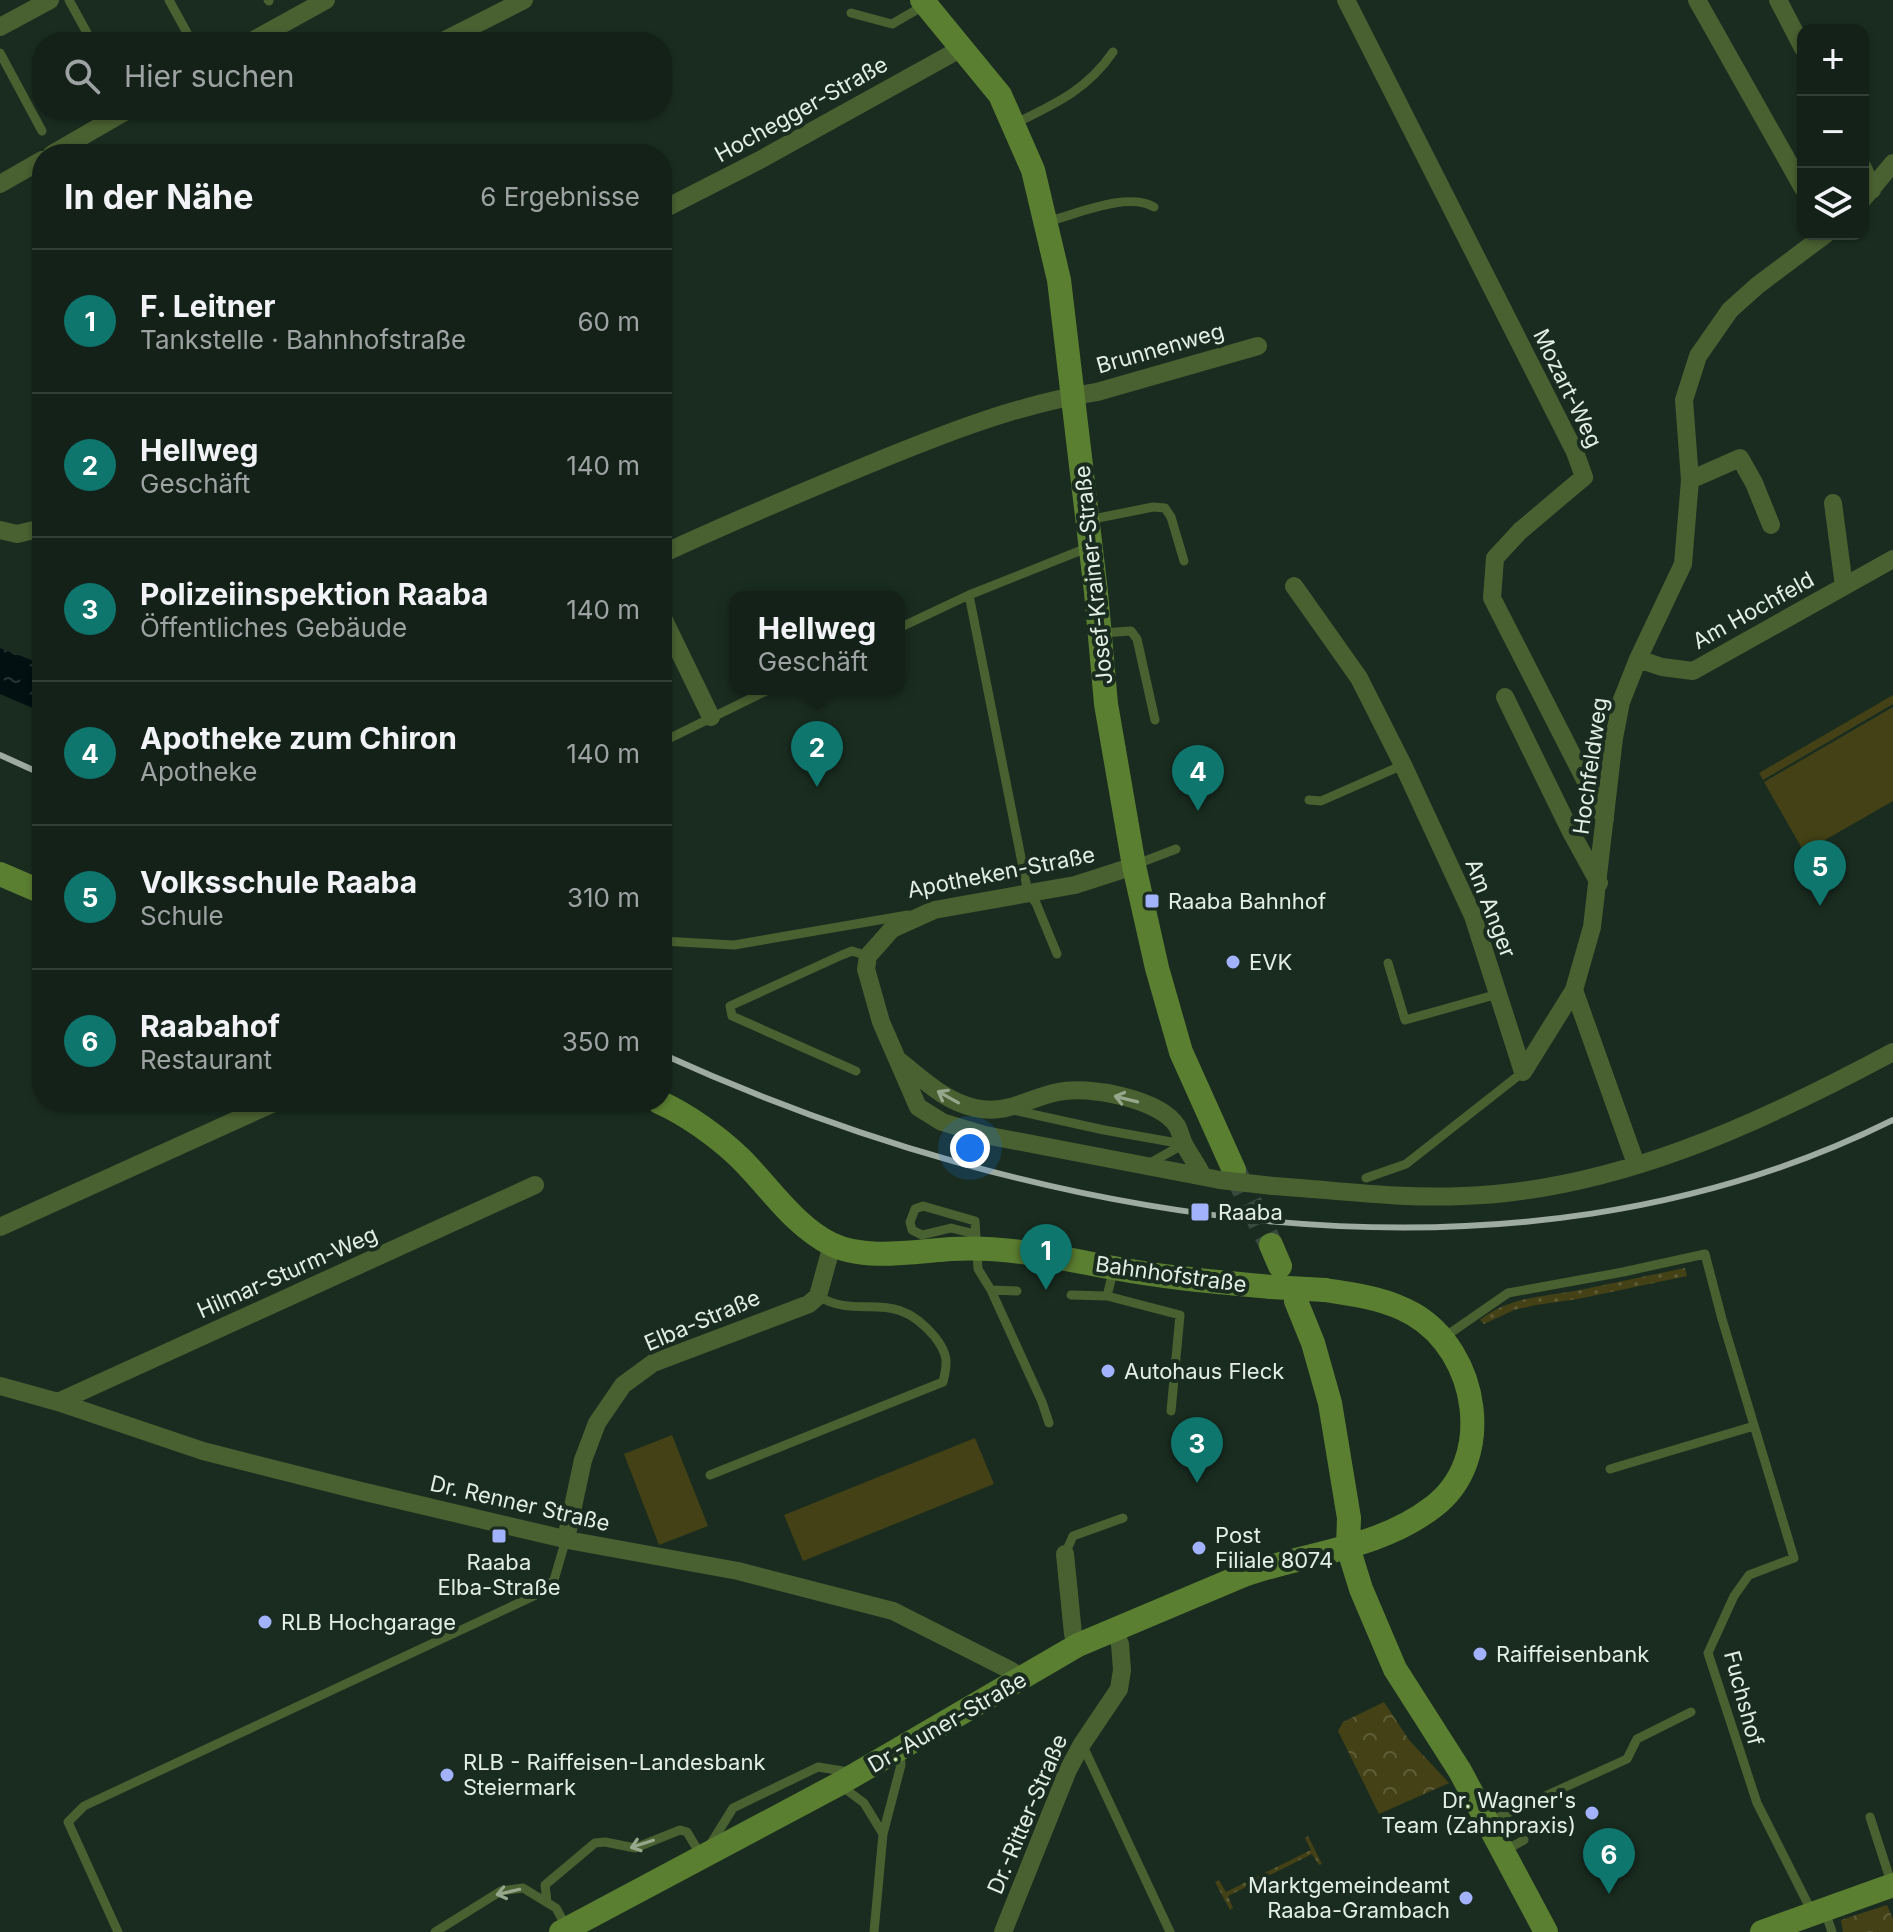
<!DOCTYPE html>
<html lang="de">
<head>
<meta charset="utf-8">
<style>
	:root { --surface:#142118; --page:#212e25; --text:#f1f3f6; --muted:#9da3a2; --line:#333e37; --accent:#0f766e }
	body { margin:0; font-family:Inter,sans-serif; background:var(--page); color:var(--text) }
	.controls { position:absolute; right:24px; top:24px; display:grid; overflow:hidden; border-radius:16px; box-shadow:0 2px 6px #0004 }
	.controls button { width:72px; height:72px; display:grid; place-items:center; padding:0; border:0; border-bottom:2px solid var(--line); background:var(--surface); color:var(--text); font:40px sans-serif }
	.you { position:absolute; left:970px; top:1148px; width:28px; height:28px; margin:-20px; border:6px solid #fff; border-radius:50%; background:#1a73e8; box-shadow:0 0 0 12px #1a73e833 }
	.badge { display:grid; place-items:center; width:52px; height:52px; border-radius:50%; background:var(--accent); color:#fff; font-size:26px; font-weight:700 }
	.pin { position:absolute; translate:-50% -66px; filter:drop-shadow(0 2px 4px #0008) }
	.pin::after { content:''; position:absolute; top:42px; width:28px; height:24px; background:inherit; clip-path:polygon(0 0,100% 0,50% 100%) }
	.popup { position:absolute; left:729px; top:591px; width:176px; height:104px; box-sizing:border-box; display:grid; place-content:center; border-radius:16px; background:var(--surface); filter:drop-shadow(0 2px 6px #0005); font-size:26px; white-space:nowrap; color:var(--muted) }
	.popup b { font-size:30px; color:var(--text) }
	.popup::after { content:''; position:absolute; left:50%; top:100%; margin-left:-16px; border:16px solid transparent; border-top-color:var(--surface) }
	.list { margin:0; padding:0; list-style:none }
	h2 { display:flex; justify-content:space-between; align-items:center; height:104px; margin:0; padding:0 32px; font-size:34px }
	h2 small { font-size:26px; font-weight:400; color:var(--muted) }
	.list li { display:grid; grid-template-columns:52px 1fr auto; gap:24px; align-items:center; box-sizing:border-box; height:144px; padding:0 32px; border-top:2px solid var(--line) }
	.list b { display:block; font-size:30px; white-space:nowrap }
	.list p { margin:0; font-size:26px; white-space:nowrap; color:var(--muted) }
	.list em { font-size:26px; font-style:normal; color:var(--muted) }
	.icon { flex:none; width:44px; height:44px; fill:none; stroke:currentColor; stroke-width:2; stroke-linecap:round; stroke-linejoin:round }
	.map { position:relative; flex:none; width:1893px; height:1932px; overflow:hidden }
	.search { position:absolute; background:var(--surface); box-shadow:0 2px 6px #0004; left:32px; top:32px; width:640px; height:88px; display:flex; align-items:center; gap:20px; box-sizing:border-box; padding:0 28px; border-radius:32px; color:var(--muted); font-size:30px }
	.panel { position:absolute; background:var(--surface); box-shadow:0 2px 6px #0004; left:32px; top:144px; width:640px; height:968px; border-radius:32px }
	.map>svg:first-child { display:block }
	.grass { fill:url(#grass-dots) }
	.forest { fill:url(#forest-crowns) }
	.pitch { fill:#434115 }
	.water { fill:url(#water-ripples) }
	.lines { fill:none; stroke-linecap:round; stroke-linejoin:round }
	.secondary-tunnel { stroke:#38493e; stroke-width:24; stroke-dasharray:24 12; stroke-linecap:butt }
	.lane { stroke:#496031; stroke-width:9 }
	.street { stroke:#496031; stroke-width:18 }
	.secondary { stroke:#5b7f31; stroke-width:24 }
	.rail { stroke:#9daba1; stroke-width:6 }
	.street-bridge { stroke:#496031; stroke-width:18 }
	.secondary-bridge { stroke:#5b7f31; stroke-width:24 }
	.oneway { stroke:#96a78c }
	.poi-dot { fill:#a2b2fd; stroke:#1a2c20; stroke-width:3 }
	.labels { text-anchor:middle; stroke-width:8; stroke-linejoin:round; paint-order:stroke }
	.street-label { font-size:22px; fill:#e2eee6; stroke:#1a2c20 }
	.poi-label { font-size:22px; fill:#e2eee6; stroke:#1a2c20; text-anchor:start }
</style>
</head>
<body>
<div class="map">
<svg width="1893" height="1932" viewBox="0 0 1893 1932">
	<defs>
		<pattern id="grass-dots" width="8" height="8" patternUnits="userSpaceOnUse" patternTransform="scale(2)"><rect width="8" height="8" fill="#434115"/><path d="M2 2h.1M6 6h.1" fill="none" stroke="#5e5d37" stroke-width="1.8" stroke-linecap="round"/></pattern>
		<pattern id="forest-crowns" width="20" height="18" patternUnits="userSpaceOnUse" patternTransform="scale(2)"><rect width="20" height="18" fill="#434115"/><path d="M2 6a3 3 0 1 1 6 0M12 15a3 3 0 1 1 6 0" fill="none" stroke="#5e5d37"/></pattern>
		<pattern id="water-ripples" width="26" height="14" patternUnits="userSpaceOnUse" patternTransform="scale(2)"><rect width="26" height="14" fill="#021011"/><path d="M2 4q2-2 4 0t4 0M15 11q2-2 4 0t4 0" fill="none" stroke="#273334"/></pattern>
	</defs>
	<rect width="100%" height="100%" fill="#1a2c20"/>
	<path class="grass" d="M1685,1268l2,8 -109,23 -42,6 -22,5 -30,14 -4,-4c30,-24 64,-23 100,-30 35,-7 70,-15 105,-22z
		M1308,1836l14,28 -3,1 -7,-11 -84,42 5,12 -3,2 -15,-28 4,-2 7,12 85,-42 -6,-12z"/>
	<path class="forest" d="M1384,1702l25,38 40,43 -70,31 -41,-83 5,-9z
		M1887,1905l6,14v13h-50l-2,-12z"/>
	<path class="pitch" d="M1893,695v9l-130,76 -4,-7z
		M1893,707v94l-89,51 -40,-70z
		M672,1435l36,91 -49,19 -35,-91z
		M975,1438l19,46 -191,77 -19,-46z"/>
	<path class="water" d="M0,648l42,16v48l-42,-18z"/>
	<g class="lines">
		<path class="secondary-tunnel" d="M1234,1170l37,75"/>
		<path class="lane" d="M69,0l23,42
			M169,0l23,42
			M268,0l1,1
			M851,13l41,11 33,-19
			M0,53l42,78
			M1014,124c41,-20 73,-34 99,-72
			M1046,222c29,-7 81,-31 108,-15
			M1088,520l65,-13 12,1 6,9 13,44
			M969,595l59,298 8,10 21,51
			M899,628l70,-33 118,-47
			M1103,633l28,-2 6,8 18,81
			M662,742l108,-53
			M1309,800l12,1 82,-36
			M1137,864l39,-15
			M662,941l72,4 174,-30
			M1388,963l17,57 93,-26
			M856,1071l-124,-55 -2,-10 112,-51 10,-4 16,5
			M1013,1110l91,20 79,14
			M1150,1163l34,-19
			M1366,1178l40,-14 117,-92
			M975,1234l-24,-6 -29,7 -10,-5 -2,-8 5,-13 8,-3 52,15 3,48 13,21 51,112 7,21
			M991,1290l26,1
			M1071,1295l36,1 7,-28
			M1107,1296l73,19 -9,96
			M1443,1338l65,-45 115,-21 82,-18 17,65 72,239 -45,17 -15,21 -26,57 49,150 55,109
			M1610,1469l144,-43
			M710,1475l233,-93c5,-20 5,-28 -8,-45 -43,-52 -74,-15 -117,-41
			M1065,1554l8,-18 50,-18
			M1082,1744l88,188
			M840,1785l24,18 19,31 -9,98
			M1870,1817l22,68
			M1488,1822l139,-63 10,-20 54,-27
			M883,1834l18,-69 -1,-13
			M710,1845l23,-37 85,-41 31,5
			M1504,1851l20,-11
			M547,1902l-2,-17 50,-42 10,-1 30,6 45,-18 7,2 15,25
			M1825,1911l7,21
			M118,1932l-50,-110 16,-16 452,-211 18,-15 12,-41
			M435,1932l66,-41 22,-3 33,20 10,18"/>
		<path class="street" d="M1346,0l229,452 9,25 -64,54 -25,27 -3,40 113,221
			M1697,0l106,188
			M1778,0l25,48
			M0,27l50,-27
			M250,42l76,-42
			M441,42l83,-42
			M52,154l76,-44
			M1863,168l9,22
			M0,184l42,-24
			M1863,199l30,-36
			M662,210l98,-50 202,-112
			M1690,480l50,-22 14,25 17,42
			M1833,503l11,83
			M0,530l17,4 25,-6
			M662,554c69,-32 138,-61 208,-90 73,-30 148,-60 227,-72l161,-46
			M1294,586l65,92 44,87 70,151 50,156
			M662,616l49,101
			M1638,659l24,8 31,4 200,-112
			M1505,697l66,135 28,51
			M1134,866l-59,19 -141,25 -42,19 -24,27 -2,13 15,53 37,85 24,15 43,13 235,45
			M1574,990l62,174
			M898,1060c25,19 46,41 77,48 33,7 53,-10 83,-16 30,-7 102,7 119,34 3,5 4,12 7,18 5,10 13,20 18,31
			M1523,1072l51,-82 18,-63 22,-189 7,-36 17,-43 45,-95 7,-84 -6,-80 14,-44 32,-46 28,-25 68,-51
			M1273,1186c63,4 127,13 190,10 152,-5 298,-73 430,-144
			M0,1227l276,-125
			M0,1386l58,16 145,49 158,40 212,50 165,30 155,40 115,58 15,9
			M58,1402l477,-217
			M566,1539l17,-79 14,-37 26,-38 30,-22 156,-59 9,-8 14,-51
			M1065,1554l8,80 5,11
			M1003,1932l65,-162 14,-26 37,-55 3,-19 -2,-26 -6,-14"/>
		<path class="secondary" d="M922,0l78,95 33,75 26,110 37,312 10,112 28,162 23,102 24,84 53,118
			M0,874l42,18
			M659,1102c27,12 58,34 80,55 29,28 55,69 92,87 33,17 85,7 121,5 56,-3 107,9 162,19 52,10 105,14 157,19
			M1271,1245l9,21
			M1296,1301l17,42 17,60 19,115 -1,29 13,42 34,80 65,102 86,161
			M561,1932l278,-148 239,-139 166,-70c62,-22 135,-26 189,-68 63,-47 46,-155 -20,-193 -28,-16 -57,-19 -88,-24
			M1762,1932l131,-47"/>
		<path class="rail" d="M0,755l42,19
			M662,1054c372,169 849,256 1231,66"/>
		<path class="street-bridge" d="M1220,1180l53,6"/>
		<path class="secondary-bridge" d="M1271,1287l54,3"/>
	</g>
	<defs><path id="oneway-shaft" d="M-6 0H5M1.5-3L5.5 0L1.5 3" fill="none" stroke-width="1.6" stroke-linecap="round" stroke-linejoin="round" transform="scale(2)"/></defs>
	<g class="oneway">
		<use href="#oneway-shaft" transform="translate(948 1097) rotate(-151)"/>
		<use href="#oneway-shaft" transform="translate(1126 1099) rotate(-166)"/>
		<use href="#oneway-shaft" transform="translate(642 1844) rotate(162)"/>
		<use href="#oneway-shaft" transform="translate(508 1892) rotate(167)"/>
	</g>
	<g class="poi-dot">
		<rect x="1144" y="893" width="16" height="16" rx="4"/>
		<circle cx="1233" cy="962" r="8"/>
		<rect x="1190" y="1202" width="20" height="20" rx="4"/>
		<circle cx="1108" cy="1371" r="8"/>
		<rect x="491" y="1528" width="16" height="16" rx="4"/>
		<circle cx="1199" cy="1548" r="8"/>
		<circle cx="265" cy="1622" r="8"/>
		<circle cx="1480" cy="1654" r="8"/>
		<circle cx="447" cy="1775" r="8"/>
		<circle cx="1592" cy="1813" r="8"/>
		<circle cx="1466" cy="1898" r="8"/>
	</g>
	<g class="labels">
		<g class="street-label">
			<text transform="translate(801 109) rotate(-29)" y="8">Hochegger-Straße</text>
			<text transform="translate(1160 348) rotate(-16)" y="8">Brunnenweg</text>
			<text transform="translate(1568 388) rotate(64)" y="8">Mozart-Weg</text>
			<text transform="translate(1093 575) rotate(-96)" y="8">Josef-Krainer-Straße</text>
			<text transform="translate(1753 610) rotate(-29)" y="8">Am Hochfeld</text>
			<text transform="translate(1590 766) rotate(-82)" y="8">Hochfeldweg</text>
			<text transform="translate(1001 872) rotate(-11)" y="8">Apotheken-Straße</text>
			<text transform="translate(1491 908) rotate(69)" y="8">Am Anger</text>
			<text transform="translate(287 1272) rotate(-24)" y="8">Hilmar-Sturm-Weg</text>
			<text transform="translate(1171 1274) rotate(8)" y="8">Bahnhofstraße</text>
			<text transform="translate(702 1320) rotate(-23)" y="8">Elba-Straße</text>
			<text transform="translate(520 1503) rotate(13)" y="8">Dr. Renner Straße</text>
			<text transform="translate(1744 1698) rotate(75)" y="8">Fuchshof</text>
			<text transform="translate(947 1722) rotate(-30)" y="8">Dr.-Auner-Straße</text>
			<text transform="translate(1027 1814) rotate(-67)" y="8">Dr.-Ritter-Straße</text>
		</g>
		<g class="poi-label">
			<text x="1168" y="909">Raaba Bahnhof</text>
			<text x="1249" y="970">EVK</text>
			<text x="1218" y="1220">Raaba</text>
			<text x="1124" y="1379">Autohaus Fleck</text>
			<text x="1215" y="1543">Post<tspan x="1215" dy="25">Filiale 8074</tspan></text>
			<text x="499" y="1570" text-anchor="middle">Raaba<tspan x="499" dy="25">Elba-Straße</tspan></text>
			<text x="281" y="1630">RLB Hochgarage</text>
			<text x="1496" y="1662">Raiffeisenbank</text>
			<text x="463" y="1770">RLB - Raiffeisen-Landesbank<tspan x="463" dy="25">Steiermark</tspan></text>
			<text x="1576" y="1808" text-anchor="end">Dr. Wagner's<tspan x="1576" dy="25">Team (Zahnpraxis)</tspan></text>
			<text x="1450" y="1893" text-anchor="end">Marktgemeindeamt<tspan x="1450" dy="25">Raaba-Grambach</tspan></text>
		</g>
	</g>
</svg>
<div class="controls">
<button>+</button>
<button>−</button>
<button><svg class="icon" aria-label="layers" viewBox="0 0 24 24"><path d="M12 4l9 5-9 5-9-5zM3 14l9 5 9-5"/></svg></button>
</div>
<div class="you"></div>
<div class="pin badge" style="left:1046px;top:1290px">1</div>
<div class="pin badge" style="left:817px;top:787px">2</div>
<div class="popup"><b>Hellweg</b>Geschäft</div>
<div class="pin badge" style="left:1197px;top:1483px">3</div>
<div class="pin badge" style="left:1198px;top:811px">4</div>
<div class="pin badge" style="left:1820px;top:906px">5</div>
<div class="pin badge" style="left:1609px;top:1894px">6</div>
<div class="search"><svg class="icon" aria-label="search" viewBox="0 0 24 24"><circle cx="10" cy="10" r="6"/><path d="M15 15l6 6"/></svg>Hier suchen</div>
<section class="panel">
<h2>In der Nähe<small>6 Ergebnisse</small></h2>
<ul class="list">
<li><span class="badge">1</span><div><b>F. Leitner</b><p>Tankstelle · Bahnhofstraße</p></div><em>60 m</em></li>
<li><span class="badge">2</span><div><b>Hellweg</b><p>Geschäft</p></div><em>140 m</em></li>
<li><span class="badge">3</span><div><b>Polizeiinspektion Raaba</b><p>Öffentliches Gebäude</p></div><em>140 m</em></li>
<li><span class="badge">4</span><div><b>Apotheke zum Chiron</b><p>Apotheke</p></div><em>140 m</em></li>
<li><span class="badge">5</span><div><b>Volksschule Raaba</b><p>Schule</p></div><em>310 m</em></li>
<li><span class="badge">6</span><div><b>Raabahof</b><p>Restaurant</p></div><em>350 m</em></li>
</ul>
</section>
</div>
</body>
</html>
